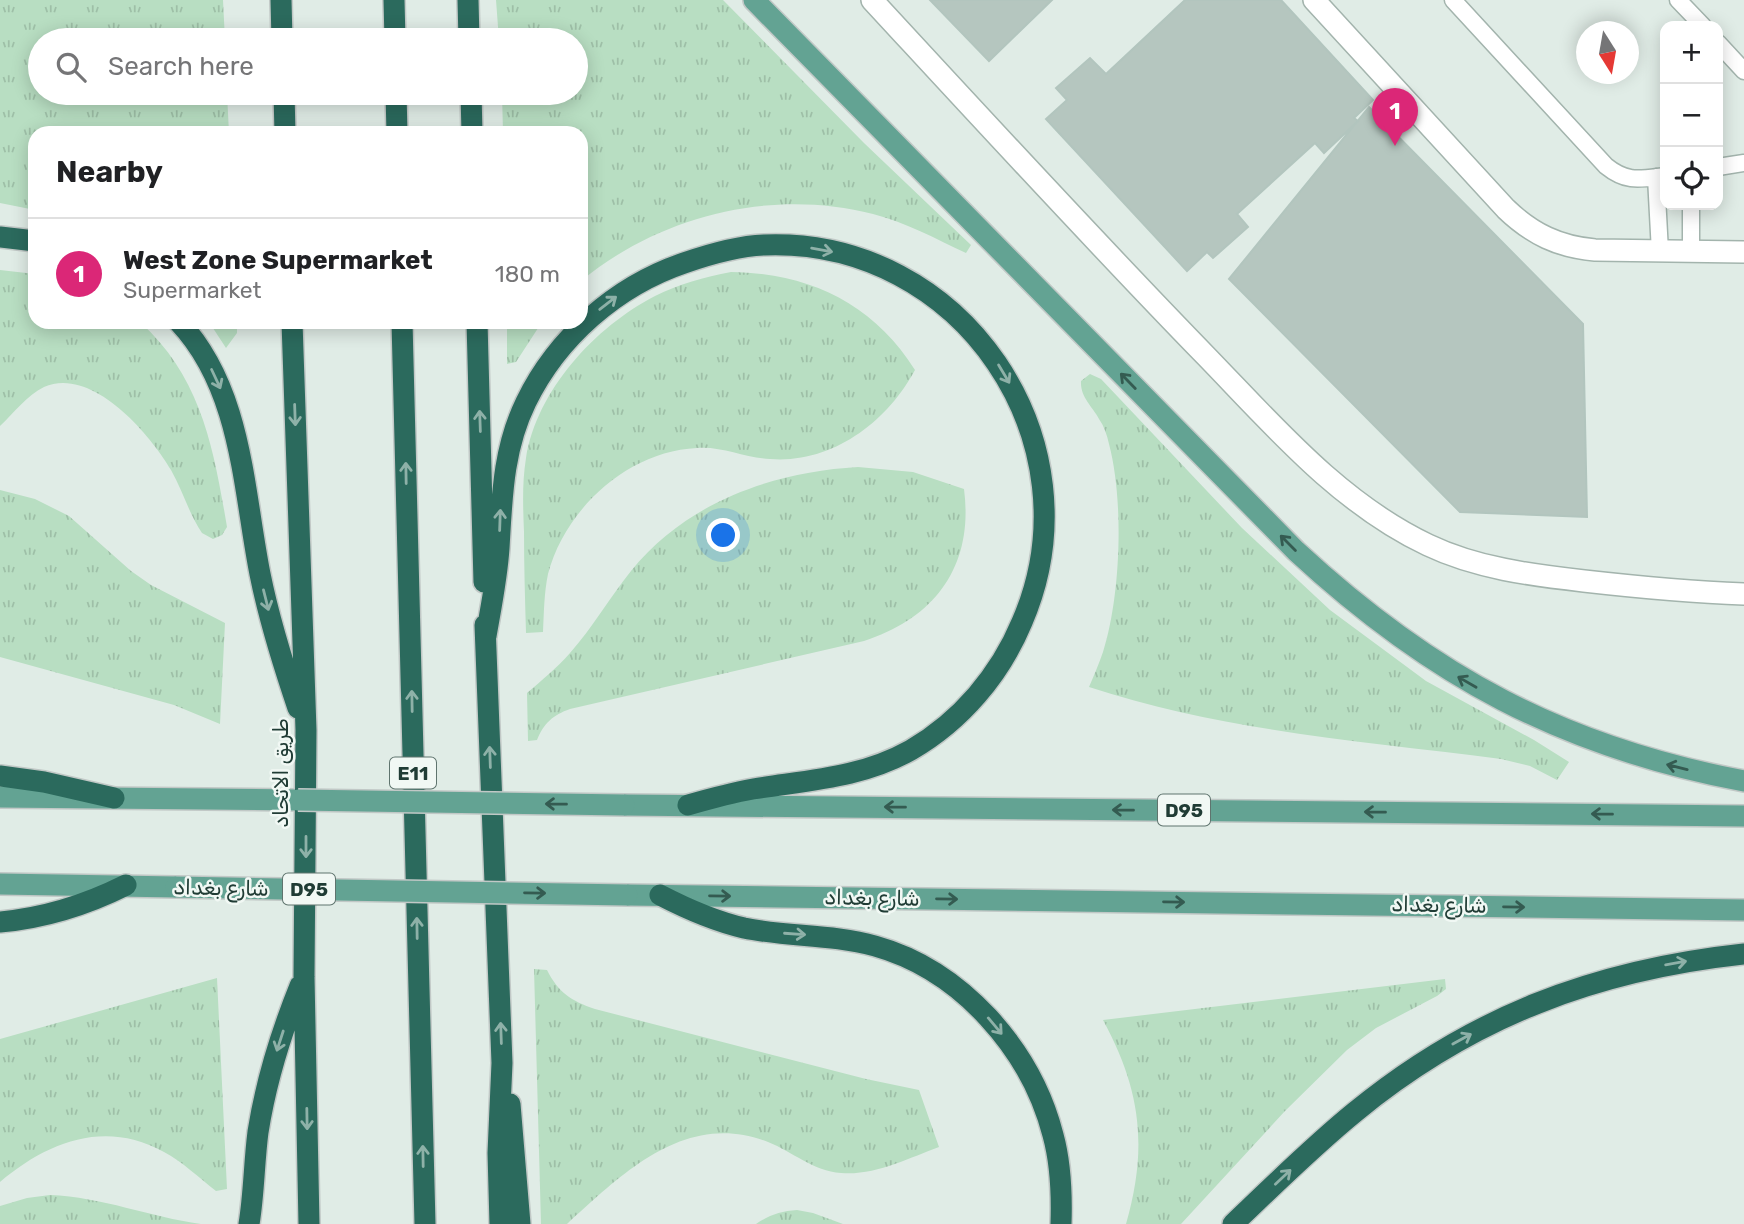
<!DOCTYPE html>
<html lang="en">
<head>
<meta charset="utf-8">
<style>
	:root { --surface:#fff; --page:#f2f2f2; --text:#202124; --muted:#757577; --line:#e0e0e0; --accent:#db2777 }
	body { margin:0; font-family:Rubik,Vazirmatn,sans-serif; background:var(--page); color:var(--text) }
	.controls { position:absolute; right:21px; top:21px; display:grid; overflow:hidden; border-radius:14px; box-shadow:0 4px 18px #0003 }
	.controls button { width:63px; height:63px; display:grid; place-items:center; padding:0; border:0; border-bottom:2px solid var(--line); background:var(--surface); color:var(--text); font:35px sans-serif }
	.compass { position:absolute; left:1576px; top:21px; width:63px; height:63px; border-radius:50%; background:var(--surface); box-shadow:0 4px 18px #0003; rotate:169deg }
	.you { position:absolute; left:724px; top:536px; width:24px; height:24px; margin:-18px; border:5px solid #fff; border-radius:50%; background:#1a73e8; box-shadow:0 0 0 10px #1a73e833 }
	.badge { display:grid; place-items:center; width:46px; height:46px; border-radius:50%; background:var(--accent); color:#fff; font-size:23px; font-weight:700 }
	.pin { position:absolute; translate:-50% -58px; filter:drop-shadow(0 2px 4px #0008) }
	.pin::after { content:''; position:absolute; top:37px; width:24px; height:21px; background:inherit; clip-path:polygon(0 0,100% 0,50% 100%) }
	.list { margin:0; padding:0; list-style:none }
	h2 { display:flex; justify-content:space-between; align-items:center; height:91px; margin:0; padding:0 28px; font-size:30px }
	h2 small { font-size:23px; font-weight:400; color:var(--muted) }
	.list li { display:grid; grid-template-columns:46px 1fr auto; gap:21px; align-items:center; box-sizing:border-box; height:112px; padding:0 28px; border-top:2px solid var(--line) }
	.list b { display:block; font-size:26px; white-space:nowrap }
	.list p { margin:0; font-size:23px; white-space:nowrap; color:var(--muted) }
	.list em { font-size:23px; font-style:normal; color:var(--muted) }
	.icon { flex:none; width:38px; height:38px; fill:none; stroke:currentColor; stroke-width:2; stroke-linecap:round; stroke-linejoin:round }
	.map { position:relative; flex:none; width:1744px; height:1224px; overflow:hidden }
	.search { position:absolute; background:var(--surface); box-shadow:0 4px 18px #0003; left:28px; top:28px; width:560px; height:77px; display:flex; align-items:center; gap:18px; box-sizing:border-box; padding:0 24px; border-radius:38px; color:var(--muted); font-size:26px }
	.panel { position:absolute; background:var(--surface); box-shadow:0 4px 18px #0003; left:28px; top:126px; width:560px; height:203px; border-radius:21px }
	.map>svg:first-child { display:block }
	.grass { fill:url(#grass-tufts) }
	.building { fill:#b5c6bf; stroke:#b2c5be; stroke-width:2 }
	.lines { fill:none; stroke-linecap:round; stroke-linejoin:round }
	.service-casing { stroke:#a3b4ad; stroke-width:19 }
	.minor-casing { stroke:#a3b4ad; stroke-width:24 }
	.primary-casing { stroke:#c1c8c6; stroke-width:24 }
	.motorway-casing { stroke:#c1c8c6; stroke-width:24 }
	.service { stroke:#fff; stroke-width:16 }
	.minor { stroke:#fff; stroke-width:21 }
	.primary { stroke:#63a393; stroke-width:21 }
	.motorway { stroke:#2b6a5d; stroke-width:21 }
	.primary-bridge-casing { stroke:#c1c8c6; stroke-width:24; stroke-linecap:butt }
	.primary-bridge { stroke:#63a393; stroke-width:21 }
	.oneway { stroke:#8eb1a8 }
	.oneway2 { stroke:#345b51 }
	.labels { text-anchor:middle; stroke-width:5; stroke-linejoin:round; paint-order:stroke }
	.shield { fill:#f1f8f4; stroke:#5f746e; stroke-width:2 }
	.shield-label { font-size:19px; font-weight:bold; fill:#203c35 }
	.street-label { font-size:21px; fill:#203c35; stroke:#f1f8f4 }
</style>
</head>
<body>
<div class="map">
<svg width="1744" height="1224" viewBox="0 0 1744 1224">
	<defs>
		<pattern id="grass-tufts" width="24" height="20" patternUnits="userSpaceOnUse" patternTransform="scale(1.75)"><rect width="24" height="20" fill="#b8dec2"/><path d="M3 7l-1-3M5 7V3M7 7l1-3M15 17l-1-3M17 17v-4M19 17l1-3" fill="none" stroke="#9ebfa7"/></pattern>
	</defs>
	<rect width="100%" height="100%" fill="#e0ece6"/>
	<path class="grass" d="M0,0h223l2,40h-185v53h187l2,40h-194v77l-35,-7z
		M496,0h227l141,143 107,102 -5,8c-30,-14 -61,-31 -93,-39 -101,-26 -212,1 -292,67v-148h-78l-1,-40h74v-53h-77z
		M0,270l35,4v48h105c60,54 73,123 86,199l1,6 -5,8 -9,4 -11,-6c-13,-19 -19,-42 -31,-63 -21,-36 -79,-104 -127,-83 -17,8 -30,26 -44,39z
		M731,272c77,1 142,31 184,98 -28,52 -83,94 -145,89 -25,-1 -48,-13 -73,-11 -69,3 -132,61 -149,126 -4,19 -4,39 -5,58l-17,1c-1,-33 -2,-67 -2,-101 -1,-25 -2,-49 2,-74 11,-68 69,-131 129,-162 24,-12 49,-19 76,-24z
		M209,322h28v11l-11,15z
		M507,322h35l-26,40 -9,2z
		M1090,374l11,5 141,149 88,82 96,71 108,59 35,22 -12,18 -27,-14 -29,-7c-139,-18 -279,-28 -412,-72 5,-12 10,-23 14,-35 18,-57 21,-151 6,-208 -2,-9 -5,-18 -10,-25 -7,-13 -19,-22 -18,-38z
		M858,467l55,5 51,17c10,76 -28,129 -100,152l-294,68c-17,6 -26,14 -33,31l-9,1 -1,-48c15,-13 30,-25 43,-40 23,-26 40,-56 61,-82 56,-69 141,-99 227,-104z
		M0,490l35,9 34,17 62,55 20,14 74,38 -5,101 -46,-19 -174,-48z
		M534,969l13,1c11,22 24,31 48,39l271,70 53,11 20,57c-30,11 -65,29 -98,26 -28,-2 -48,-21 -73,-31 -82,-32 -145,31 -201,82h-26z
		M217,978l10,211 -11,2c-17,-13 -33,-29 -52,-39 -59,-33 -117,-10 -164,30v-143z
		M1445,979l1,10 -9,7 -61,32 -29,22 -62,61 -104,113h-55c22,-77 15,-134 -23,-204z
		M50,1195c52,2 100,22 151,29h-201v-18l27,-8z
		M797,1210l16,3 30,11h-87c13,-9 25,-13 41,-14z"/>
	<path class="building" d="M930,0h122l-63,61z
		M1185,0h96l92,100 -19,18 4,3 -34,32 -9,-10 -78,71 11,13 -35,31 -6,-6 -20,19 -141,-152 21,-19 -11,-12 34,-30 16,16z
		M1369,107l214,217 4,193 -127,-5 -231,-233z"/>
	<g class="lines">
		<g class="service-casing">
			<path id="service" d="M1453,0l153,166c21,17 34,13 59,10
				M1678,0l25,26
				M1718,43l26,28
				M1718,167l26,-4
				M1656,177l4,75
				M1691,205v47"/>
		</g>
		<g class="minor-casing">
			<path id="minor" d="M872,0c110,119 220,239 334,356 67,69 133,147 222,189 48,23 103,30 156,36 53,6 106,11 160,13
				M1314,0l192,209c26,25 53,38 89,41l149,2"/>
		</g>
		<g class="primary-casing">
			<path id="primary" d="M754,0l542,551c135,125 267,196 448,230
				M0,797l298,3
				M624,805l1120,11
				M0,884l176,3
				M627,895l1117,15"/>
		</g>
		<g class="motorway-casing">
			<path id="motorway" d="M281,0l1,40
				M394,0l1,40
				M468,0l1,40
				M284,93l1,40
				M396,93l1,40
				M471,93l1,40
				M0,237l35,4
				M179,322c63,67 64,166 81,252 9,45 23,90 38,134
				M292,322l14,408 -2,247 5,247
				M402,322l23,902
				M477,322l7,260
				M485,625l17,438 -4,90 2,71
				M486,636c5,-29 11,-58 13,-88 3,-51 4,-99 27,-146 31,-64 90,-116 158,-139 26,-9 53,-17 80,-18 198,-8 336,197 258,377 -22,53 -61,99 -111,128 -50,28 -102,30 -158,39 -22,4 -44,10 -65,16
				M0,776l44,6 70,16
				M660,895c27,14 54,26 84,33 43,9 88,6 131,18 86,24 156,103 178,189 8,29 9,59 8,89
				M0,922c45,-4 86,-17 126,-37
				M510,1104l10,120
				M249,1224c5,-30 5,-61 9,-92 8,-51 23,-99 42,-146
				M1233,1224c40,-38 79,-77 122,-112 116,-95 240,-142 389,-158"/>
		</g>
		<use href="#service" class="service"/>
		<use href="#minor" class="minor"/>
		<use href="#primary" class="primary"/>
		<use href="#motorway" class="motorway"/>
		<g class="primary-bridge-casing">
			<path id="primary-bridge" d="M298,800l326,5
				M176,887l451,8"/>
		</g>
		<use href="#primary-bridge" class="primary-bridge"/>
	</g>
	<defs><path id="oneway-shaft" d="M-6 0H5M1.5-3L5.5 0L1.5 3" fill="none" stroke-width="1.6" stroke-linecap="round" stroke-linejoin="round" transform="scale(1.75)"/></defs>
	<g class="oneway">
		<use href="#oneway-shaft" transform="translate(822 250) rotate(10)"/>
		<use href="#oneway-shaft" transform="translate(608 303) rotate(-38)"/>
		<use href="#oneway-shaft" transform="translate(1004 374) rotate(59)"/>
		<use href="#oneway-shaft" transform="translate(216 379) rotate(65)"/>
		<use href="#oneway-shaft" transform="translate(295 415) rotate(88)"/>
		<use href="#oneway-shaft" transform="translate(480 421) rotate(-92)"/>
		<use href="#oneway-shaft" transform="translate(406 473) rotate(-91)"/>
		<use href="#oneway-shaft" transform="translate(500 520) rotate(-88)"/>
		<use href="#oneway-shaft" transform="translate(266 600) rotate(76)"/>
		<use href="#oneway-shaft" transform="translate(412 701) rotate(-91)"/>
		<use href="#oneway-shaft" transform="translate(490 757) rotate(-92)"/>
		<use href="#oneway-shaft" transform="translate(306 847) rotate(90)"/>
		<use href="#oneway-shaft" transform="translate(417 928) rotate(-91)"/>
		<use href="#oneway-shaft" transform="translate(795 934) rotate(4)"/>
		<use href="#oneway-shaft" transform="translate(1676 963) rotate(-10)"/>
		<use href="#oneway-shaft" transform="translate(995 1026) rotate(50)"/>
		<use href="#oneway-shaft" transform="translate(501 1033) rotate(-92)"/>
		<use href="#oneway-shaft" transform="translate(1462 1039) rotate(-29)"/>
		<use href="#oneway-shaft" transform="translate(280 1041) rotate(108)"/>
		<use href="#oneway-shaft" transform="translate(307 1119) rotate(89)"/>
		<use href="#oneway-shaft" transform="translate(423 1156) rotate(-91)"/>
		<use href="#oneway-shaft" transform="translate(1283 1177) rotate(-43)"/>
	</g>
	<g class="oneway2">
		<use href="#oneway-shaft" transform="translate(1128 381) rotate(-134)"/>
		<use href="#oneway-shaft" transform="translate(1288 543) rotate(-135)"/>
		<use href="#oneway-shaft" transform="translate(1467 682) rotate(-150)"/>
		<use href="#oneway-shaft" transform="translate(1677 767) rotate(-166)"/>
		<use href="#oneway-shaft" transform="translate(556 804) rotate(-179)"/>
		<use href="#oneway-shaft" transform="translate(895 807) rotate(-179)"/>
		<use href="#oneway-shaft" transform="translate(1123 810) rotate(-179)"/>
		<use href="#oneway-shaft" transform="translate(1375 812) rotate(-179)"/>
		<use href="#oneway-shaft" transform="translate(1602 814) rotate(-179)"/>
		<use href="#oneway-shaft" transform="translate(535 893) rotate(1)"/>
		<use href="#oneway-shaft" transform="translate(720 896) rotate(1)"/>
		<use href="#oneway-shaft" transform="translate(947 899) rotate(1)"/>
		<use href="#oneway-shaft" transform="translate(1174 902) rotate(1)"/>
		<use href="#oneway-shaft" transform="translate(1514 907) rotate(1)"/>
	</g>
	<g class="labels">
		<g class="shield">
			<rect x="390" y="757.5" width="46" height="31" rx="5"/>
			<rect x="1158" y="794.5" width="52" height="31" rx="5"/>
			<rect x="283" y="873.5" width="52" height="31" rx="5"/>
		</g>
		<g class="shield-label">
			<text x="413" y="780">E11</text>
			<text x="1184" y="817">D95</text>
			<text x="309" y="896">D95</text>
		</g>
		<g class="street-label">
			<text transform="translate(281 773) rotate(-90)" y="7">طريق الاتحاد</text>
			<text transform="translate(221 888) rotate(1)" y="7">شارع بغداد</text>
			<text transform="translate(872 898) rotate(1)" y="7">شارع بغداد</text>
			<text transform="translate(1439 905) rotate(1)" y="7">شارع بغداد</text>
		</g>
	</g>
</svg>
<div class="controls">
<button>+</button>
<button>−</button>
<button><svg class="icon" aria-label="locate" viewBox="0 0 24 24"><circle cx="12" cy="12" r="6"/><path d="M12 2v4M12 18v4M2 12h4M18 12h4"/></svg></button>
</div>
<svg class="compass" viewBox="-18 -18 36 36"><path d="M0-13l5 13h-10z" fill="#e53935"/><path d="M0 13l5-13h-10z" fill="#757577"/></svg>
<div class="you"></div>
<div class="pin badge" style="left:1395px;top:146px">1</div>
<div class="search"><svg class="icon" aria-label="search" viewBox="0 0 24 24"><circle cx="10" cy="10" r="6"/><path d="M15 15l6 6"/></svg>Search here</div>
<section class="panel">
<h2>Nearby<small></small></h2>
<ul class="list">
<li><span class="badge">1</span><div><b>West Zone Supermarket</b><p>Supermarket</p></div><em>180 m</em></li>
</ul>
</section>
</div>
</body>
</html>
